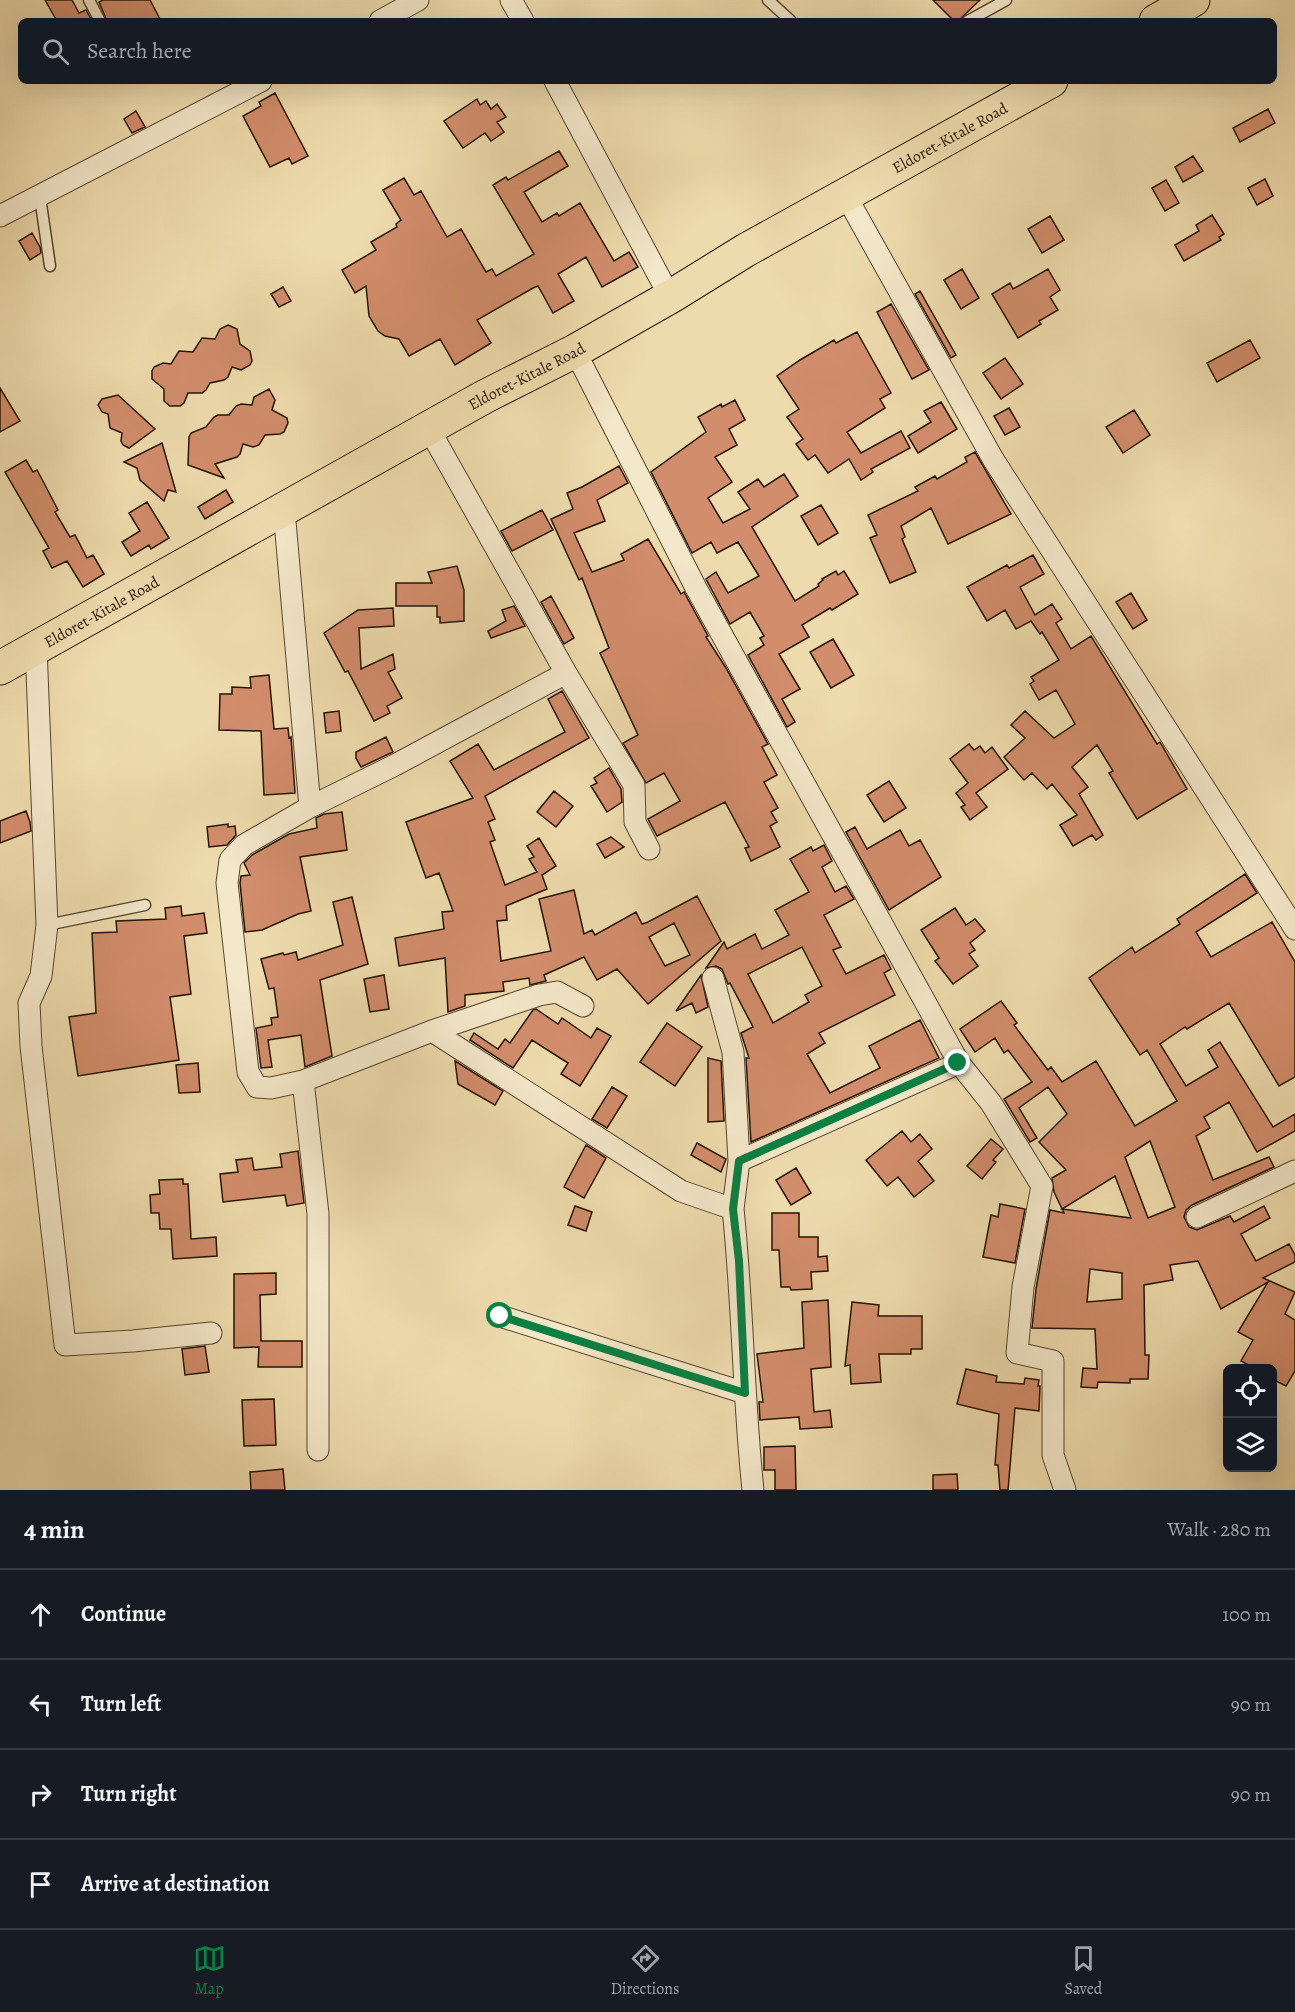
<!DOCTYPE html>
<html lang="en">
<head>
<meta charset="utf-8">
<style>
	:root { --surface:#171b24; --page:#242831; --text:#f1f3f6; --muted:#9ea1a6; --line:#363941; --accent:#0b8043 }
	body { margin:0; font-family:Alegreya,serif; background:var(--page); color:var(--text) }
	.controls { position:absolute; right:18px; bottom:18px; display:grid; overflow:hidden; border-radius:9px; box-shadow:0 6px 24px #0002 }
	.controls button { width:54px; height:54px; display:grid; place-items:center; padding:0; border:0; border-bottom:2px solid var(--line); background:var(--surface); color:var(--text); font:30px sans-serif }
	.stop { position:absolute; width:18px; height:18px; margin:-14px; border:4px solid #0b8043; border-radius:50%; background:#fff }
	.stop.end { background:#0b8043; border-color:#fff; box-shadow:0 2px 6px #0008 }
	.list { margin:0; padding:0; list-style:none }
	h2 { display:flex; justify-content:space-between; align-items:center; height:78px; margin:0; padding:0 24px; font-size:26px }
	h2 small { font-size:20px; font-weight:400; color:var(--muted) }
	.list li { display:grid; grid-template-columns:39px 1fr auto; gap:18px; align-items:center; box-sizing:border-box; height:90px; padding:0 24px; border-top:2px solid var(--line) }
	.list b { display:block; font-size:22px; white-space:nowrap }
	.list em { font-size:20px; font-style:normal; color:var(--muted) }
	.icon { flex:none; width:33px; height:33px; fill:none; stroke:currentColor; stroke-width:2; stroke-linecap:round; stroke-linejoin:round }
	.map { position:relative; flex:none; width:1295px; height:1490px; overflow:hidden }
	.search { position:absolute; background:var(--surface); box-shadow:0 6px 24px #0002; left:18px; right:18px; top:18px; height:66px; display:flex; align-items:center; gap:15px; box-sizing:border-box; padding:0 21px; border-radius:9px; color:var(--muted); font-size:22px }
	.sheet { height:438px; background:var(--surface) }
	nav { display:flex; justify-content:space-around; align-items:center; box-sizing:border-box; height:84px; border-top:2px solid var(--line); background:var(--surface); font-size:16px; color:var(--muted) }
	nav a { display:grid; justify-items:center; gap:3px }
	nav .on { color:var(--accent) }
	.map>svg:first-child { display:block }
	.building { fill:#d28d6c; stroke:#241306; stroke-width:1.5; fill-rule:evenodd }
	.lines { fill:none; stroke-linecap:round; stroke-linejoin:round }
	.service-casing { stroke:#564530; stroke-width:13 }
	.minor-casing { stroke:#564530; stroke-width:23 }
	.trunk-casing { stroke:#241306; stroke-width:35 }
	.service { stroke:#f4e8ca; stroke-width:10 }
	.minor { stroke:#f4e8ca; stroke-width:21 }
	.trunk { stroke:#eedbad; stroke-width:33 }
	.route { stroke:#0b8043; stroke-width:8 }
	.labels { text-anchor:middle; stroke-width:6; stroke-linejoin:round; paint-order:stroke }
	.street-label { font-size:16px; fill:#241306; stroke:#f4e8ca }
</style>
</head>
<body>
<div class="map">
<svg width="1295" height="1490" viewBox="0 0 1295 1490">
	<rect width="100%" height="100%" fill="#eedbad"/>
	<filter id="stains"><feTurbulence type="fractalNoise" baseFrequency=".00333" numOctaves="4"/><feColorMatrix values="0 0 0 0 .2 0 0 0 0 .09 0 0 0 0 .02 0 0 0 .5 -.17"/></filter>
	<radialGradient id="worn" r=".72"><stop offset=".6" stop-color="#630" stop-opacity="0"/><stop offset="1" stop-color="#630" stop-opacity=".3"/></radialGradient>
	<path class="building" d="M45,0h27l7,13 7,-3 6,11h-35z
		M103,0h47l11,21h-54l-8,-19z
		M933,0h47l-22,21h-4z
		M275,93l33,63 -16,8 -3,-6 -19,9 -27,-51 18,-10 -2,-4z
		M477,99l3,6 6,-4 5,8 6,-5 9,13 -9,5 7,10 -13,9 -6,-8 -22,15 -19,-27z
		M1268,109l7,14 -35,19 -7,-14z
		M136,111l9,16 -13,6 -8,-14z
		M559,151l9,15 -44,26 18,30 15,-9 2,3 21,-13 34,58 15,-9 9,15 -36,20 -16,-30 -28,17 16,27 -21,12 -15,-27 -5,2 -56,32 14,23 -36,22 -15,-26 -31,17 -10,-17 -14,-3 -7,-5 -9,-15 -3,-30 -11,7 -13,-23 34,-20 -5,-8 26,-15 -1,-3 5,-4 -18,-30 21,-12 10,17 7,-4 26,46 14,-8 25,43 6,-3 4,7 38,-22 -41,-69 13,-8 2,3z
		M1193,156l10,15 -20,11 -8,-15z
		M1265,179l8,17 -16,9 -9,-17z
		M1166,180l13,23 -14,8 -13,-23z
		M1212,215l12,19 -5,3 2,3 -37,21 -9,-16 24,-14 -3,-6z
		M1050,216l14,24 -22,13 -14,-24z
		M32,233l8,14 1,6 -11,7 -11,-19z
		M962,269l17,29 -18,11 -17,-29z
		M1048,269l12,21 -10,7 8,13 -19,11 2,3 -23,14 -26,-44 18,-11 3,6z
		M283,287l8,14 -12,6 -8,-13z
		M920,291l36,64 -5,3 -36,-64z
		M891,304l38,66 -17,9 -35,-67z
		M228,325l9,4 3,15 10,7 2,10 -2,4 -9,5 -9,-3 -4,10 -4,3 -14,3 -4,7 -4,3h-14l-4,10 -4,3h-10l-6,-5v-12l-12,-10v-8l2,-4 9,-4 8,1 8,-13 14,1 9,-14 13,1 5,-10z
		M857,332l34,61 -11,6 5,9 -38,24 14,21 40,-22 9,17 -39,21 2,3 -12,8 -12,-21 -21,14 -13,-18 -7,5 -12,-16 7,-5 -16,-22 12,-8 -22,-33 23,-16 34,-20 2,3z
		M1250,340l10,18 -43,24 -10,-19z
		M1005,358l18,26 -22,15 -18,-26z
		M0,388l20,33 -20,11z
		M269,389l6,11 -3,10 15,8 1,5 -4,9 -4,2 -15,1 -6,10 -6,2 -10,-3 -3,10 -3,3 -22,7 9,14 -36,-13 1,-28 2,-4 15,-6 8,-10 4,-2h11l7,-9 5,-2 11,1 2,-8z
		M118,395l37,34 -26,19 -6,-3 -2,-4 1,-8 -12,-5 -2,-14 -6,-2 -4,-7 4,-6z
		M735,400l10,20 -16,9 8,16 -22,12 17,25 -24,16 15,25 27,-14 -12,-17 20,-13 6,8 20,-13 14,22 -46,31 43,74 24,-15 -1,-2 5,-4 -1,-1 14,-8 2,4 6,-4 14,23 -26,16 -2,-2 -28,17 7,12 -30,17 21,35 -18,10 13,23 -8,5 -39,-72 16,-10 -4,-7 4,-2 -14,-24 -20,12 -24,-45 10,-7 12,21 31,-17 -21,-34 -21,11 -6,-11 -19,11 -41,-81 55,-40 -8,-15 23,-13 1,3z
		M941,402l16,27 -39,24 -10,-17 23,-14 -7,-11z
		M1009,408l11,19 -15,8 -11,-19z
		M1134,410l16,25 -27,18 -17,-26z
		M162,443l14,49 -8,-2 -4,11 -24,-21 -3,-12 -13,-6z
		M975,452l36,62 -63,30 -17,-36 -30,18 4,11 -3,2 14,33 -26,11 -20,-45 7,-3 -9,-20 50,-24 -3,-4 20,-11 2,3 30,-17 -2,-5z
		M26,460l7,12 4,-2 7,13 14,27 -3,2 15,25 5,-2 12,23 6,-3 11,19 -21,13 -16,-26 -15,7 -9,-17 6,-3 -44,-76z
		M619,466l9,17 -31,17 8,21 -31,12 18,39 32,-12 -3,-6 27,-15 33,55 3,-2 24,44 -2,1 20,31 42,76 -6,3 15,28 -13,7 14,26 -7,4 6,10 -7,4 10,21 -29,14 -6,-13 4,-1 -24,-45 -68,34 -9,-17 32,-18 -16,-28 -18,10 -23,-40 15,-8 -38,-82 9,-5 -27,-70 -3,2 -28,-61 22,-10 -6,-16 15,-6z
		M226,490l7,12 -28,17 -7,-12z
		M147,502l22,36 -18,11 -2,-4 -18,11 -9,-14 18,-11 -11,-18z
		M821,505l17,28 -20,12 -17,-29z
		M542,510l11,20 -41,21 -11,-20z
		M1033,555l11,19 -24,13 15,28 17,-11 10,15 -6,4 15,26 20,-13 52,85 14,23 3,-2 27,47 -50,30 -28,-46 4,-2 -16,-26 -25,22 16,20 -9,7 24,41 -7,5 -4,-5 -19,11 -13,-21 17,-10 -25,-31 -5,5 -15,-16 -8,7 -20,-23 21,-19 -14,-13 14,-14 29,27 21,-14 -19,-34 -17,10 -9,-16 4,-3 -3,-4 28,-17 -17,-28 -2,2 -9,-13 -15,8 -11,-19 -18,11 -20,-34 40,-22 2,3z
		M457,566l7,24v31l-24,2v-6h-3v-11h-41v-23h36l-4,-11z
		M1131,593l16,27 -14,9 -17,-27z
		M551,596l23,42 -10,6 -23,-42z
		M514,606l11,20 -34,12 -3,-7 18,-10 -4,-11z
		M393,608l1,18 -35,2 2,41 32,-15 2,15 -7,3 14,26 -15,8 3,7 -16,8 -26,-50 -3,1 -21,-39 34,-23z
		M833,639l21,36 -23,13 -21,-36z
		M269,675l5,54 14,-1 1,10 2,-1 4,56 -31,2 -3,-64 -42,-1 1,-36h12v-7l19,1 -1,-11z
		M562,691l27,47 -104,58 10,23 -7,3 7,18 -5,2 15,43 32,-13 -8,-13 5,-2 -7,-11 12,-8 17,28 -14,9 5,14 -41,17 1,14 -10,1 4,40 50,-10 -12,-52 35,-9 10,44 8,-4 3,5 41,-23 6,12 6,-2 49,-26 24,45 -73,63 -31,-35 -20,11 -13,-23 -40,18 2,6 -16,4 -1,-7 -26,4 1,9 -39,4v11l-17,6 -3,-54 -46,8 -4,-28 49,-9 -2,-17 11,-1 -14,-38 -13,5 -20,-56 67,-24 -23,-37 28,-17 16,26 71,-38 -17,-33zM674,923l16,32 -25,11 -16,-29z
		M339,711l2,20 -15,2 -2,-20z
		M386,737l7,15 -32,15 -5,-9v-6z
		M969,744l5,6 6,-4 5,7 7,-6 16,22 -32,24 11,14 -17,13 -9,-13 4,-2 -9,-12 12,-10 -18,-24z
		M609,768l12,21 1,13 -15,10 -16,-26 6,-3 -3,-5z
		M889,781l17,27 -22,14 -17,-27z
		M554,791l19,15 -17,21 -19,-15z
		M26,811l4,11 1,9 -31,12v-22z
		M342,812l5,38 -47,7 11,54 -13,3 -36,16 -17,2 -5,-49 1,-7 9,-1 -6,-12 8,-8 37,-21 28,-6 -1,-10 8,-4z
		M228,824v3l7,-1 1,9 -9,10 -18,2 -2,-20z
		M855,827l12,22 33,-19 9,16 11,-6 21,37 -52,33 -43,-78z
		M611,837l13,10 -19,11 -8,-14z
		M824,845l8,16 -10,6 13,25 11,-6 8,13 -30,16 17,32 -8,3 13,24 38,-19 7,14 -7,4 11,22 -76,38 6,10 -18,11 23,39 50,-25 -11,-22 51,-26 19,38 -188,84 -5,-84h3l-8,-25 12,-6 -23,-44 -2,1 -6,-15 -6,-3 -10,2 18,-26 3,7 28,-15 7,15 27,-14 -14,-25 34,-18 -19,-33 21,-12 2,4zM802,947l20,39 -17,9 4,7 -36,21 -25,-49z
		M1245,874l12,19 -61,39 15,25 61,-35 23,40v115l-16,9 -50,-83 -42,26 -2,-2 -25,17 26,42 32,-19 -10,-17 12,-8 53,85 22,-13v17l-38,21 -28,-50 -25,15 6,11 -14,8 17,44 56,-23 5,10 -82,38 -6,5 -2,7 5,10 8,3 33,-14 4,6 30,-16 6,12 -29,16 15,27 33,-17 6,11v7l-32,16 32,14 -10,22 10,6v51l-9,15 -14,-7v-11h-18l-13,-7 12,-21 -15,-8 30,-50 -47,27 -23,-48 -28,4 3,15 -29,5 1,70h4l-1,24h-18v4l-32,-1 -1,6 -16,-1 2,-19 14,1 -2,-40 -63,-1 4,-39 14,-79 14,3 -10,-21 -2,-14 14,-8 -27,-28 28,-28 -19,-27 -29,21 18,30 -7,4 -26,-43 28,-17 -24,-32 -4,3 -9,-15 -20,14 -15,-23 41,-28 16,22 -3,2 34,45 3,-3 11,15 34,-21 39,65 42,-25 -30,-51 -7,5 -51,-77 43,-31 3,6 45,-29 -3,-5zM1150,1141l25,66 -27,11 -23,-61zM1115,1176l16,42 -69,-9zM1090,1269l32,4v26l-35,3z
		M352,897l16,67 -48,16 12,76 -27,11 -4,-32 -33,5 4,27 -11,1 -5,-40 16,-3 -1,-7 7,-1 -4,-29 -5,1 -8,-30 22,-6 1,2 12,-3 2,8 45,-15 -10,-43z
		M181,906l1,10 22,-3 3,20 -23,3 7,58 -21,3 9,63 -101,16 -9,-59 27,-4 -4,-80 25,-1 -1,-11 50,-2 -1,-11z
		M955,908l11,17 9,-6 10,12 -15,12 5,7 -6,4 9,12 -25,18 -18,-23 4,-3 -18,-28z
		M384,975l5,34 -19,3 -6,-33z
		M701,975l7,32 -12,6 -4,-10 -16,8z
		M536,1009l22,15 4,-6 29,20 6,-10 14,8 -31,50 -19,-12 7,-11 -36,-23 -19,28 -43,-28 4,-7 24,16 7,-10 5,4 23,-33z
		M667,1023l35,24 -27,39 -35,-24z
		M708,1058l13,3 3,60 -16,1z
		M455,1061l48,30 -8,14 -37,-21z
		M198,1063l2,29 -21,1 -3,-28z
		M612,1087l15,9 -20,32 -15,-9z
		M902,1131l9,11 9,-8 12,15 -14,12 16,20 -20,16 -16,-20 -11,9 -21,-26z
		M991,1139l12,10 -10,11 3,2 -14,17 -15,-13z
		M697,1143l29,16 -5,13 -30,-17z
		M586,1145l20,13 -22,40 -20,-11z
		M298,1151l6,52 -17,3 -2,-11 -62,7 -3,-28 18,-2 -2,-12 16,-2 2,12 28,-3 -2,-13z
		M796,1168l15,25 -20,12 -15,-25z
		M183,1179v5h5l3,55 25,-2 1,19 -44,3 -2,-30h-11l-1,-16h-8l-1,-18 10,-1 -1,-14z
		M1000,1204l25,5 -10,54 -32,-6 8,-42 7,2z
		M575,1206l17,6 -6,19 -18,-6z
		M772,1213h27v24h19v20l9,-1 1,15 -17,1 1,17 -21,1 -1,-3h-9l-2,-37h-7z
		M276,1273v21l-16,1 1,46h41v26h-44l1,-20 -25,1v-74z
		M828,1300l3,67 -20,2 3,43 16,-2 2,17 -32,2 -1,-12 -39,3 -1,-18h4l-6,-48 47,-6 -2,-46z
		M852,1302l27,3 -1,11h44v33h-11v5h-32l2,28 -30,2 -1,-19 -5,1z
		M205,1346l4,26 -24,3 -3,-26z
		M966,1369l31,7 -1,6 28,2 1,-6 14,2 -1,6h2l-1,25 -24,-3 -7,82h-8l-2,-25h-3l4,-51 -42,-10z
		M274,1399l2,46 -32,1 -2,-46z
		M795,1446l1,44h-21v-20h-11v-23z
		M283,1469l2,21h-34l-1,-18z
		M957,1474l1,16h-25v-15z"/>
	<g class="lines">
		<g class="service-casing">
			<path id="service" d="M89,0l11,21
				M768,0l23,21
				M968,21l38,-21
				M40,197l10,69
				M47,925l98,-20"/>
		</g>
		<g class="minor-casing">
			<path id="minor" d="M511,0l12,21
				M380,21l38,-21
				M555,81l115,216
				M846,196l147,263 302,470
				M0,216l261,-135
				M575,351l121,237 263,475 32,40 51,83 -19,101 -6,66 36,8v94l12,35
				M429,429l137,244 68,112 1,37 14,27
				M284,510l26,297
				M36,647l11,278 -6,51 -12,27 2,43 34,299 68,-4 78,-8
				M566,673l-171,92 -85,42 -66,38 -14,15 -3,23 21,189 9,15 14,1 32,-7 129,-50 107,-36 18,-3 26,14
				M713,978l20,74 6,109
				M432,1031l249,160 52,18c10,94 10,188 20,281
				M303,1081l15,133v236
				M733,1209l6,-48 220,-98
				M1197,1217l98,-46
				M500,1316l245,77"/>
		</g>
		<g class="trunk-casing">
			<g id="trunk">
				<path d="M1156,21l37,-21"/>
				<path id="s1" d="M0,668l484,-271 91,-46 95,-54 76,-47 305,-169"/>
			</g>
		</g>
		<use href="#service" class="service"/>
		<use href="#minor" class="minor"/>
		<use href="#trunk" class="trunk"/>
	</g>
	<g class="lines">
		<path class="route" d="M500,1316l245,77 -6,-132 -6,-52 6,-48 219,-98"/>
	</g>
	<g class="labels">
		<g class="street-label">
			<text dy="6" stroke="none"><textPath href="#s1" startOffset="1088">Eldoret-Kitale Road</textPath></text>
			<text dy="6" stroke="none"><textPath href="#s1" startOffset="602">Eldoret-Kitale Road</textPath></text>
			<text dy="6" stroke="none"><textPath href="#s1" startOffset="116">Eldoret-Kitale Road</textPath></text>
		</g>
	</g>
	<rect width="100%" height="100%" filter="url(#stains)"/>
	<rect width="100%" height="100%" fill="url(#worn)"/>
</svg>
<div class="controls">
<button><svg class="icon" aria-label="locate" viewBox="0 0 24 24"><circle cx="12" cy="12" r="6"/><path d="M12 2v4M12 18v4M2 12h4M18 12h4"/></svg></button>
<button><svg class="icon" aria-label="layers" viewBox="0 0 24 24"><path d="M12 4l9 5-9 5-9-5zM3 14l9 5 9-5"/></svg></button>
</div>
<div class="stop" style="left:500px;top:1316px"></div>
<div class="stop end" style="left:958px;top:1063px"></div>
<div class="search"><svg class="icon" aria-label="search" viewBox="0 0 24 24"><circle cx="10" cy="10" r="6"/><path d="M15 15l6 6"/></svg>Search here</div>
</div>
<section class="sheet">
<h2>4 min<small>Walk · 280 m</small></h2>
<ul class="list">
<li><svg class="icon" aria-label="ahead" viewBox="0 0 24 24"><path d="M12 20V5M6 11l6-6 6 6"/></svg><div><b>Continue</b></div><em>100 m</em></li>
<li><svg class="icon" aria-label="left" viewBox="0 0 24 24"><path d="M17 20v-9H6M10 6l-5 5 5 5"/></svg><div><b>Turn left</b></div><em>90 m</em></li>
<li><svg class="icon" aria-label="right" viewBox="0 0 24 24"><path d="M7 20v-9h11M14 6l5 5-5 5"/></svg><div><b>Turn right</b></div><em>90 m</em></li>
<li><svg class="icon" aria-label="arrive" viewBox="0 0 24 24"><path d="M6 21V4h12l-3 4 3 4H6"/></svg><div><b>Arrive at destination</b></div></li>
</ul>
</section>
<nav>
<a class="on"><svg class="icon" aria-label="map" viewBox="0 0 24 24"><path d="M3 6l6-2 6 2 6-2v14l-6 2-6-2-6 2zM9 4v14M15 6v14"/></svg>Map</a>
<a><svg class="icon" aria-label="directions" viewBox="0 0 24 24"><path d="M12 3l9 9-9 9-9-9zM9 14v-3h6M13 9l2 2-2 2"/></svg>Directions</a>
<a><svg class="icon" aria-label="saved" viewBox="0 0 24 24"><path d="M7 4h10v16l-5-4-5 4z"/></svg>Saved</a>
</nav>
</body>
</html>
